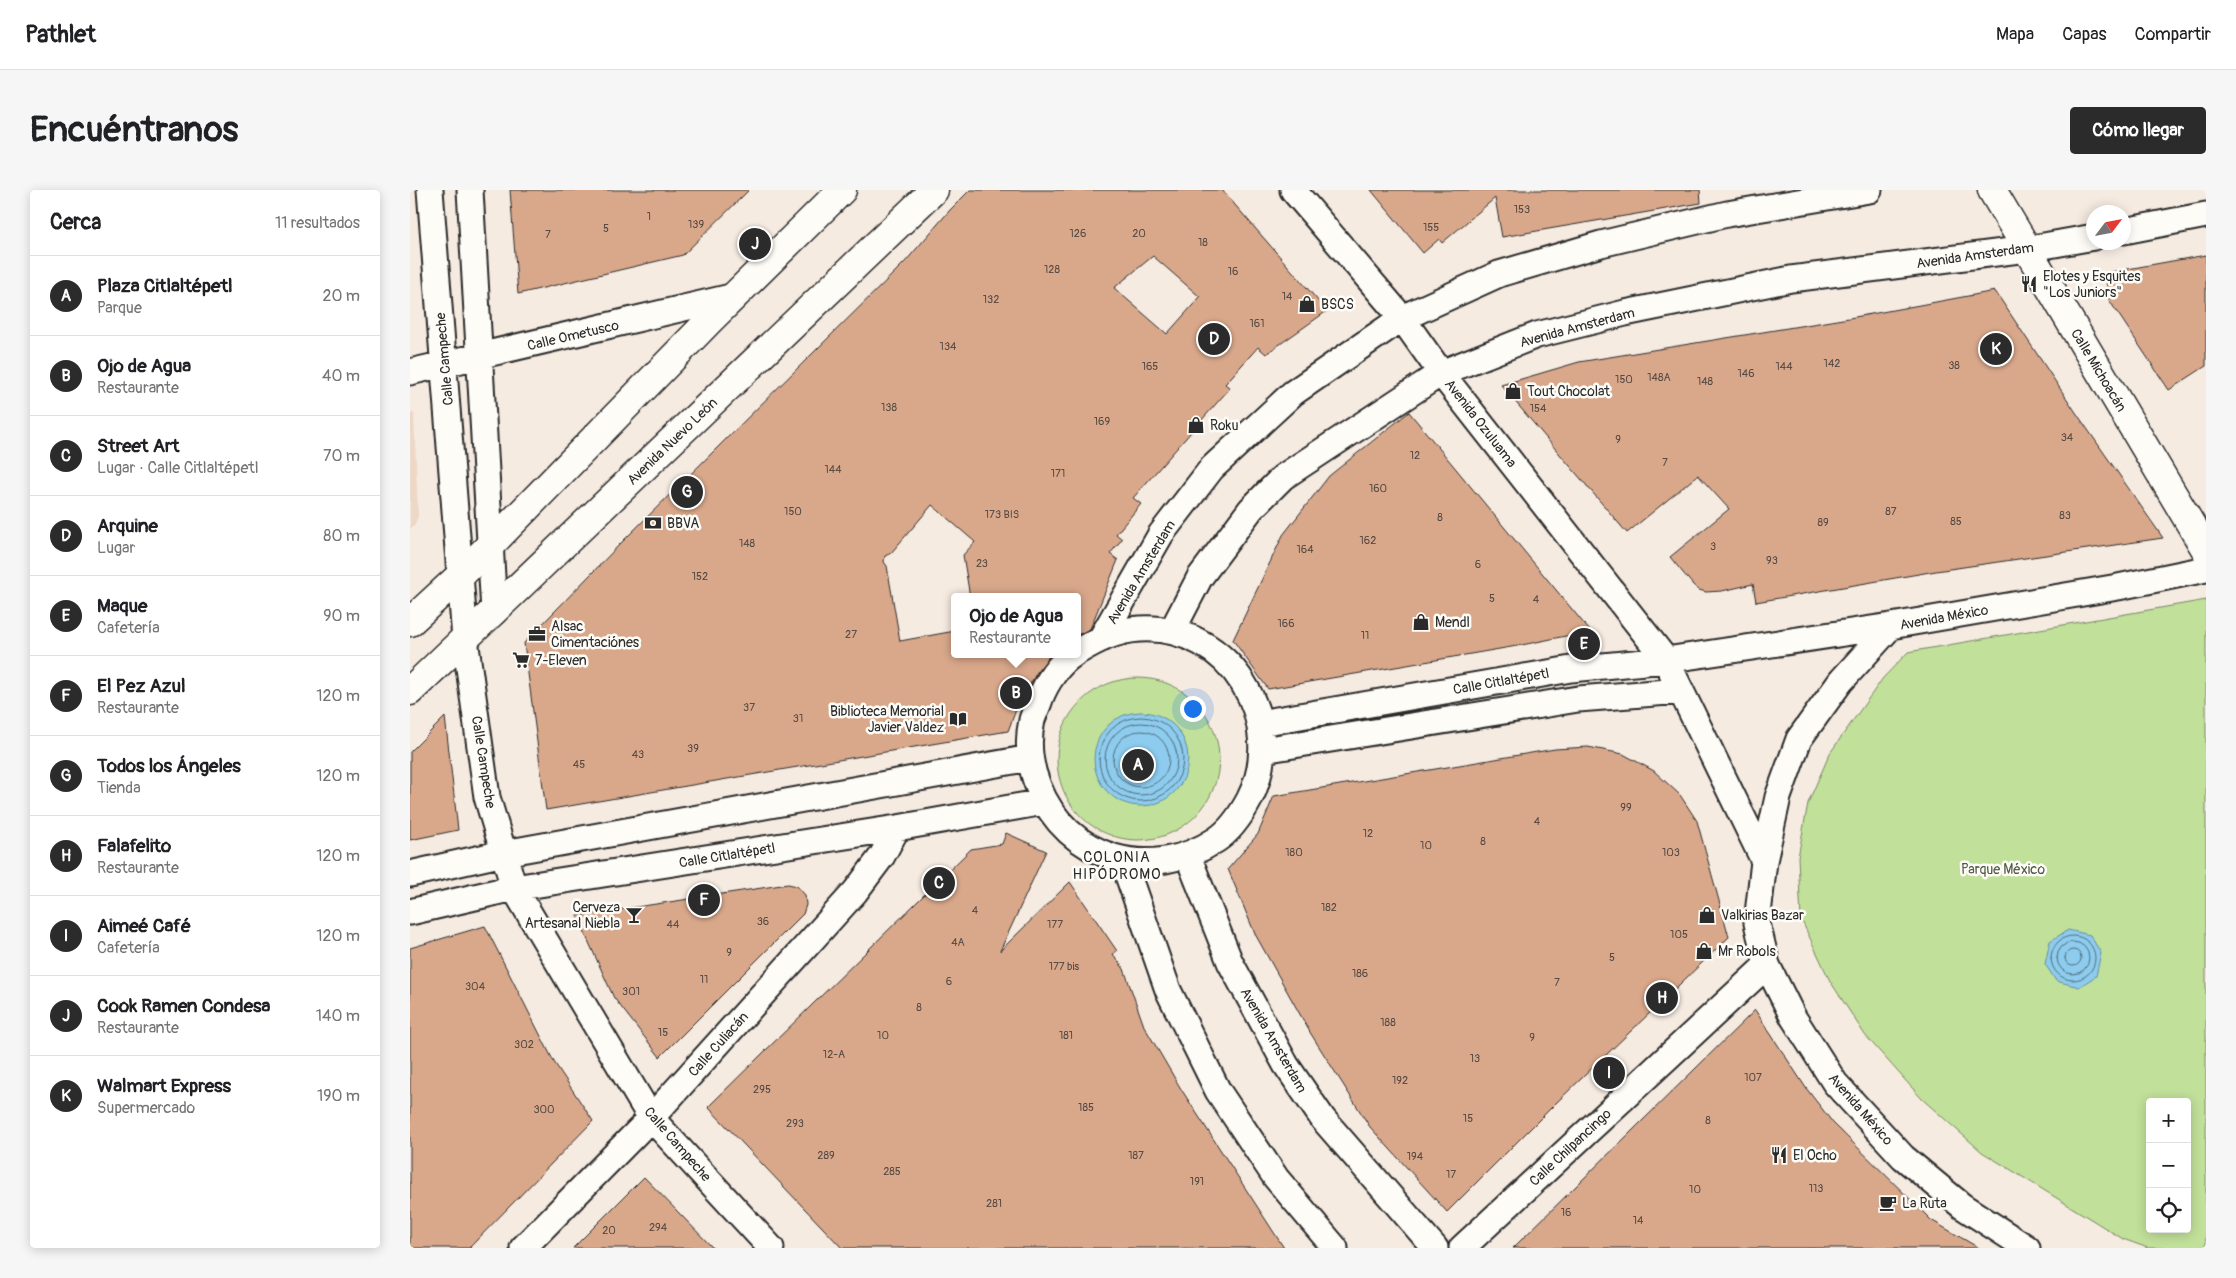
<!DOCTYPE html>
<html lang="es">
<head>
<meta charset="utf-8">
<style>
	:root { --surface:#fff; --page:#f6f6f6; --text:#202124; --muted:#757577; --line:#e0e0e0; --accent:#2b2b2b }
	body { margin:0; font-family:Pangolin,sans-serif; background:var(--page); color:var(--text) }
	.controls { position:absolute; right:15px; bottom:15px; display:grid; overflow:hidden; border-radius:5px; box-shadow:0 2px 12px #0003 }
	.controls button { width:45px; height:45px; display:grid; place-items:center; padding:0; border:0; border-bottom:1px solid var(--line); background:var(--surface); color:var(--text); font:25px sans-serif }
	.compass { position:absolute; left:1676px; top:15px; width:45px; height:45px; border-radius:50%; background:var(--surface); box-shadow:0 2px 12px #0003; rotate:58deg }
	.you { position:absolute; left:782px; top:518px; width:18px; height:18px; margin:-12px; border:4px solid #fff; border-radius:50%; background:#1a73e8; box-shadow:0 0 0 8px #1a73e833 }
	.badge { display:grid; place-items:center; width:32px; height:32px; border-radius:50%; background:var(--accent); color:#fff; font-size:16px; font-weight:700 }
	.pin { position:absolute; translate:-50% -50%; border:2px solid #fff; box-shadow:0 1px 5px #0006 }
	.popup { position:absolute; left:541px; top:403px; width:130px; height:65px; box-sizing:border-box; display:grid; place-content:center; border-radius:5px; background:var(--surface); filter:drop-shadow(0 1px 4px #0005); font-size:16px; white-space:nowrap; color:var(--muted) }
	.popup b { font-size:19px; color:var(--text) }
	.popup::after { content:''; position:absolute; left:50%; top:100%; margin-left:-10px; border:10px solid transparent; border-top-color:var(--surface) }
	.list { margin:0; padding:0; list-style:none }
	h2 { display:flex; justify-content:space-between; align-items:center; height:65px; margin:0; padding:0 20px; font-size:21px }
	h2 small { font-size:16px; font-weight:400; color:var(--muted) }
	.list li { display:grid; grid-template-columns:32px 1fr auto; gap:15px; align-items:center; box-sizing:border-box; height:80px; padding:0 20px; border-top:1px solid var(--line) }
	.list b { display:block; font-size:19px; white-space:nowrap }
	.list p { margin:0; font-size:16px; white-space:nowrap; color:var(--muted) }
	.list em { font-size:16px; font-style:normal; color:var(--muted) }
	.icon { flex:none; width:28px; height:28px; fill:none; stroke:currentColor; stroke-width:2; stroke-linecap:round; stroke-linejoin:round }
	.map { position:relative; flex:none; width:1796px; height:1058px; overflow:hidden; border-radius:5px }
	header { display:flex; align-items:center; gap:30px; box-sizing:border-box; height:70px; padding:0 25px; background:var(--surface); border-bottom:1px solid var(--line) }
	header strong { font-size:24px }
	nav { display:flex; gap:28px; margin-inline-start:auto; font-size:18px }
	.intro { display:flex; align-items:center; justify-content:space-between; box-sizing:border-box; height:120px; padding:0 30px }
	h1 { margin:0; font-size:35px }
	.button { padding:12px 22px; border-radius:5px; background:var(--accent); color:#fff; font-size:18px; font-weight:700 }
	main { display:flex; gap:30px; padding:0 30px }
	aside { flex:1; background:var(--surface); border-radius:5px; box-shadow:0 2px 12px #0003 }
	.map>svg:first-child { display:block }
	.built { fill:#edd7c7 }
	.green { fill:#c1e099; stroke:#768662; fill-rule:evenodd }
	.water { fill:#8dccee; stroke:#668ca0 }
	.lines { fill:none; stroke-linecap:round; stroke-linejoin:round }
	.shore { stroke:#526b79; stroke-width:1 }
	.building { fill:#d9a88b; stroke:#2b2b2b; fill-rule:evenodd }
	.minor-casing { stroke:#2b2b2b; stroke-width:29 }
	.tertiary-casing { stroke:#2b2b2b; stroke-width:31 }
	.secondary-casing { stroke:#2b2b2b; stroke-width:31 }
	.minor { stroke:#fdfcf7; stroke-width:25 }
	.tertiary { stroke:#fdfcf7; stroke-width:28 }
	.secondary { stroke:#fdfcf7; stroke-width:28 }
	.labels { text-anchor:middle; stroke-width:5; stroke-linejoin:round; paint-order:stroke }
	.number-label { font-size:11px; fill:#564a43 }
	.street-label { font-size:14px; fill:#2b2b2b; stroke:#fdfcf7 }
	.poi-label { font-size:14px; fill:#2b2b2b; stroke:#fdfcf7; text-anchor:start }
	.park-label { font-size:14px; fill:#505846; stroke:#fdfcf7 }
	.neighbourhood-label { font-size:15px; letter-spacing:1px; fill:#2b2b2b; stroke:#fdfcf7 }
</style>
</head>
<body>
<header>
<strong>Pathlet</strong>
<nav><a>Mapa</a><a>Capas</a><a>Compartir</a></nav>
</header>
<div class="intro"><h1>Encuéntranos</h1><a class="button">Cómo llegar</a></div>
<main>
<aside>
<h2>Cerca<small>11 resultados</small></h2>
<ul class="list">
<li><span class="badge">A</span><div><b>Plaza Citlaltépetl</b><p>Parque</p></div><em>20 m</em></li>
<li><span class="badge">B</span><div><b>Ojo de Agua</b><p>Restaurante</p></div><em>40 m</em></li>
<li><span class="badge">C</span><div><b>Street Art</b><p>Lugar · Calle Citlaltépetl</p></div><em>70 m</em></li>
<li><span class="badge">D</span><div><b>Arquine</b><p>Lugar</p></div><em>80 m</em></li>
<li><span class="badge">E</span><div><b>Maque</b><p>Cafetería</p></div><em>90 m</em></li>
<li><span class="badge">F</span><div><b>El Pez Azul</b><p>Restaurante</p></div><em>120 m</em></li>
<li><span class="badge">G</span><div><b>Todos los Ángeles</b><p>Tienda</p></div><em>120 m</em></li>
<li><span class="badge">H</span><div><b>Falafelito</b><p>Restaurante</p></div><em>120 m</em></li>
<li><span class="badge">I</span><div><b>Aimeé Café</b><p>Cafetería</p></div><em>120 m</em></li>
<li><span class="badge">J</span><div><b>Cook Ramen Condesa</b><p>Restaurante</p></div><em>140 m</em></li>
<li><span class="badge">K</span><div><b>Walmart Express</b><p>Supermercado</p></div><em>190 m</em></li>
</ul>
</aside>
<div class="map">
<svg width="1796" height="1058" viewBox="0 0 1796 1058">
	<rect width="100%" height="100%" fill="#f6ebe1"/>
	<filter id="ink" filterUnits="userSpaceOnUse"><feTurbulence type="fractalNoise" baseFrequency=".02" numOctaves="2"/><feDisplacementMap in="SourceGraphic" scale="10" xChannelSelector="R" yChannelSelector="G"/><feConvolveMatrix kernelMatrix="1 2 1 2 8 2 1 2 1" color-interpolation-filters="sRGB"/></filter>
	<g filter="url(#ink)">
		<path class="built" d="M4,223l4,103 -3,8 -5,5v-115z"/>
		<path class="green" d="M1796,410v648h-58l-25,-9 -141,-87 -60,-53 -57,-64 -35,-54 -29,-62 -3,-62 10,-54 22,-50 53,-75 25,-26zM1740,912h37v127h-37z
			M647 569a81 81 0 1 1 162 0a81 81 0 1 1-162 0Z"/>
		<path class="water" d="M684 569a47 47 0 1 1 94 0a47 47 0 1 1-94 0Z
			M1658,740l22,5 11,18 -5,23 -17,11 -23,-6 -11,-17 5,-23z"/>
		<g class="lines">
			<path class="shore" d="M689 569a42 42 0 1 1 84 0a42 42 0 1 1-84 0Z
				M695 569a36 36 0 1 1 72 0a36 36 0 1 1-72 0Z
				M703 569a28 28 0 1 1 56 0a28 28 0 1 1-56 0Z
				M1641 768a22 22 0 1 1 44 0a22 22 0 1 1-44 0Z
				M1647 768a16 16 0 1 1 32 0a16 16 0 1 1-32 0Z
				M1655 768a8 8 0 1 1 16 0a8 8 0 1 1-16 0Z"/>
		</g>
		<path class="building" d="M100,0h239l-66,65 -165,39z
			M560,0h252l105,121 -61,43 -8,-7 -33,37 5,4 -97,110 8,6 -25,30 6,5 -12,15 8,6 -28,69 -13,6v-38h-107l-7,-42 12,-13 -43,-37 -41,48 -6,3 -1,6 3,4 13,75 55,-10v23h96l-14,18 -20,35 -9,24 -462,79 -22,-167 99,-102 282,-279 45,-52zM743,66l47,41 -33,37 -53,-46z
			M961,0h329l1,13 -199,34 -7,-39 -53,45 -3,-4 -16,14z
			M1796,65v111l-37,24 -60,-90 -4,-27z
			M1585,101l82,123 86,124 -227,33 -180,31 -3,-18 -31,7 -16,1 -7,-2 -6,-5 -23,-28 59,-48 -31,-34 -71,58 -126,-148 78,-23 276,-45z
			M999,222l181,219 -73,15 -249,43 -35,-49 50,-105 46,-59z
			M35,527l13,113 -48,10v-88z
			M1178,557l35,7 31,17 26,24 17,26 32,116 -172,165 -110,110 -77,-85 -59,-93 -56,-100 -27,-65 30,-35 16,-38 281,-47z
			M596,643l40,18 -46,100 70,-69 47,69 -4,3 11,15 20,57 37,63 103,159h-442l-134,-141 263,-258 31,-5z
			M378,694l9,2 8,9 1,10 -3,9 -143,143 -46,-59 -37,-82z
			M75,736l69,136 39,59 -124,127h-59v-300z
			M1345,820l51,78 27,35 98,97 48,28h-466z
			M234,987l69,71h-140z"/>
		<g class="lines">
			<g class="minor-casing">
				<path id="minor" d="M20,0l35,449 22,158 27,91 137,230 120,130
					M60,0l24,422
					M883,0l109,128 39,55 225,287 98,201
					M1714,41l82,-16
					M0,182l325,-76
					M1481,436l-50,55 -42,58 -21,58 -14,64 -7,62 10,42 26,52 42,66 68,74 59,49 65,42
					M762,441l28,-54 51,-68 32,-32 158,-104 96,-38 88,-22 166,-34 236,-30 67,-12
					M692,447l59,-103 51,-66 81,-75 109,-75 97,-44 102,-30 126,-30 142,-24
					M664,464c-15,9 -28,29 -34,45 -2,7 -6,14 -8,21 -5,22 -2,46 6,66 29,74 113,97 178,54 14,-9 25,-25 33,-40 40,-78 -19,-176 -109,-171 -23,1 -43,11 -63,23
					M850,533l311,-54 95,-9 225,-34 227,-39 88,-18
					M853,560l315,-51 103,-8
					M778,666l42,106 56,103 37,54 112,129
					M713,671l45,129 50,101 58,87 59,70
					M0,684l94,-21 526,-95
					M0,722l104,-24 383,-60 147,-26
					M113,1058l128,-130 204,-226 27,-36 15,-28
					M1052,1058l305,-283"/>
			</g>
			<g class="tertiary-casing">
				<path id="tertiary" d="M1582,0l214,360"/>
			</g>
			<g class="secondary-casing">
				<path id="secondary" d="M0,432l51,-47 249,-255 132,-130
					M0,501l524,-501"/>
			</g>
			<use href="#minor" class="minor"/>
			<use href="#tertiary" class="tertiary"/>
			<use href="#secondary" class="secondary"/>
		</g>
	</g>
	<defs>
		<g id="restaurant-bare" transform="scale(1.35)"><path d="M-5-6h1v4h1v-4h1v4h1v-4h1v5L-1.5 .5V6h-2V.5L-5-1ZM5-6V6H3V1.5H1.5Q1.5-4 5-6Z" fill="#2b2b2b" stroke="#fdfcf7" stroke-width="2.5" paint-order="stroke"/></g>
		<g id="shop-bare" transform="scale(1.35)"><path d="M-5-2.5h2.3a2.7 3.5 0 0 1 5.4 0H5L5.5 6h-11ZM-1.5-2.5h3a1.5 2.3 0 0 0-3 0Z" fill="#2b2b2b" stroke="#fdfcf7" stroke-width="2.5" paint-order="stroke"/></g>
		<g id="bank-bare" transform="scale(1.35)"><path d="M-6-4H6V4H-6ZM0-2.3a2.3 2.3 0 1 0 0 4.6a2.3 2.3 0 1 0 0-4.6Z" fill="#2b2b2b" stroke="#fdfcf7" stroke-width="2.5" paint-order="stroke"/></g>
		<g id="office-bare" transform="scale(1.35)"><path d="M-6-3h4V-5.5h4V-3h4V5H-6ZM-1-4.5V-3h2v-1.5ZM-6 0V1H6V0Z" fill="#2b2b2b" stroke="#fdfcf7" stroke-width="2.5" paint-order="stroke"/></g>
		<g id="supermarket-bare" transform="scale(1.35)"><path d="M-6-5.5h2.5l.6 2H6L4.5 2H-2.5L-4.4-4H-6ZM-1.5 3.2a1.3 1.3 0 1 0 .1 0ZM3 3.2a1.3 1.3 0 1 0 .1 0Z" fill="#2b2b2b" stroke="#fdfcf7" stroke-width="2.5" paint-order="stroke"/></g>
		<g id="library-bare" transform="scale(1.35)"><path d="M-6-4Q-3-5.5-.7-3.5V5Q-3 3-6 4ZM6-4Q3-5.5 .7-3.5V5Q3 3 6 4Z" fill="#2b2b2b" stroke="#fdfcf7" stroke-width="2.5" paint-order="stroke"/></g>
		<g id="bar-bare" transform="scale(1.35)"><path d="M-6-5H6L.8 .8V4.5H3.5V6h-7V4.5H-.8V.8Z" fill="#2b2b2b" stroke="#fdfcf7" stroke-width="2.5" paint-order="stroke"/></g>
		<g id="cafe-bare" transform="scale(1.35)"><path d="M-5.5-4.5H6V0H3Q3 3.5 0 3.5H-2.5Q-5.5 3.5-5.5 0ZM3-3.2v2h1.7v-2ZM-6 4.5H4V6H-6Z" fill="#2b2b2b" stroke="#fdfcf7" stroke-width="2.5" paint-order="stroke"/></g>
	</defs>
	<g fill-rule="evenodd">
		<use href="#restaurant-bare" x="1619" y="94"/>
		<use href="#shop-bare" x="897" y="114"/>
		<use href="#shop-bare" x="1103" y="201"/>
		<use href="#shop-bare" x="786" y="235"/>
		<use href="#bank-bare" x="243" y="333"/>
		<use href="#shop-bare" x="1011" y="432"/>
		<use href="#office-bare" x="127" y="444"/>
		<use href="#supermarket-bare" x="111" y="470"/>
		<use href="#library-bare" x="548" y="529"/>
		<use href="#bar-bare" x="224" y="725"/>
		<use href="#shop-bare" x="1297" y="725"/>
		<use href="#shop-bare" x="1294" y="761"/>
		<use href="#restaurant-bare" x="1369" y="965"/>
		<use href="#cafe-bare" x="1478" y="1013"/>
	</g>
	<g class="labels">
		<g class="number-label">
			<text x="1112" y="23">153</text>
			<text x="239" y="30">1</text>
			<text x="286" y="38">139</text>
			<text x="1021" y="41">155</text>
			<text x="196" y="42">5</text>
			<text x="668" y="47">126</text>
			<text x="729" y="47">20</text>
			<text x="138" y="48">7</text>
			<text x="793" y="56">18</text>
			<text x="642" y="83">128</text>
			<text x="823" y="85">16</text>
			<text x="877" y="110">14</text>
			<text x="581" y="113">132</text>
			<text x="847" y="137">161</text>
			<text x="538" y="160">134</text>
			<text x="1422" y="177">142</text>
			<text x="1544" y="179">38</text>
			<text x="740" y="180">165</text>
			<text x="1374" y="180">144</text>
			<text x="1336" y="187">146</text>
			<text x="1249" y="191">148A</text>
			<text x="1214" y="193">150</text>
			<text x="1295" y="195">148</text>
			<text x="479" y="221">138</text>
			<text x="1128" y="222">154</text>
			<text x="692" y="235">169</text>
			<text x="1657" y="251">34</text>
			<text x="1208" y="253">9</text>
			<text x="1005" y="269">12</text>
			<text x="1255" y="276">7</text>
			<text x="423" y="283">144</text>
			<text x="648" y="287">171</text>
			<text x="968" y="302">160</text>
			<text x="383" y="325">150</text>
			<text x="1481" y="325">87</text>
			<text x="592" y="328">173 BIS</text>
			<text x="1655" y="329">83</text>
			<text x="1030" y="331">8</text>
			<text x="1546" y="335">85</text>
			<text x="1413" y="336">89</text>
			<text x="958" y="354">162</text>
			<text x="337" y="357">148</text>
			<text x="1303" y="360">3</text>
			<text x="895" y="363">164</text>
			<text x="1362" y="374">93</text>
			<text x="572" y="377">23</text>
			<text x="1068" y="378">6</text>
			<text x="290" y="390">152</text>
			<text x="1082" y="412">5</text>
			<text x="1126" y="413">4</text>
			<text x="876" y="437">166</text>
			<text x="441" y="448">27</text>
			<text x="955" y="449">11</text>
			<text x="339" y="521">37</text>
			<text x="388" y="532">31</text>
			<text x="283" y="562">39</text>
			<text x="228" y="568">43</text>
			<text x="169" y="578">45</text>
			<text x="1216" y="621">99</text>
			<text x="1127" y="635">4</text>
			<text x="958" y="647">12</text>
			<text x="1073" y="655">8</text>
			<text x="1016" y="659">10</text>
			<text x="884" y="666">180</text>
			<text x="1261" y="666">103</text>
			<text x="919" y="721">182</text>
			<text x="565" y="724">4</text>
			<text x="353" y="735">36</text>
			<text x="263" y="738">44</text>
			<text x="645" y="738">177</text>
			<text x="1269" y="748">105</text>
			<text x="548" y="756">4A</text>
			<text x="319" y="766">9</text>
			<text x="1202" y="771">5</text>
			<text x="654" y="780">177 bis</text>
			<text x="950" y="787">186</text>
			<text x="294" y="793">11</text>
			<text x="539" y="795">6</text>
			<text x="1147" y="796">7</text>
			<text x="65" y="800">304</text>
			<text x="221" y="805">301</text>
			<text x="509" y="821">8</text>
			<text x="978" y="836">188</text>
			<text x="253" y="846">15</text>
			<text x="473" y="849">10</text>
			<text x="656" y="849">181</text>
			<text x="1122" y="851">9</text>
			<text x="114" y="858">302</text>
			<text x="424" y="868">12-A</text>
			<text x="1065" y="872">13</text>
			<text x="1343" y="891">107</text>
			<text x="990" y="894">192</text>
			<text x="352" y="903">295</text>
			<text x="676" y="921">185</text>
			<text x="134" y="923">300</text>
			<text x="1058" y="932">15</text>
			<text x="1298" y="934">8</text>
			<text x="385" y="937">293</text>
			<text x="416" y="969">289</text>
			<text x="726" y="969">187</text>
			<text x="1005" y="970">194</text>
			<text x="482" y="985">285</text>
			<text x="1041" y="988">17</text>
			<text x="787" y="995">191</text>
			<text x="1406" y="1002">113</text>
			<text x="1285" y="1003">10</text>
			<text x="584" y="1017">281</text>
			<text x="1156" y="1026">16</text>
			<text x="1228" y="1034">14</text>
			<text x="248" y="1041">294</text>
			<text x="199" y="1044">20</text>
		</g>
		<g class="street-label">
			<text transform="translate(1565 65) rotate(-8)" y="5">Avenida Amsterdam</text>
			<text transform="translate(1167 137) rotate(-15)" y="5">Avenida Amsterdam</text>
			<text transform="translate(163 145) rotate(-13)" y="5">Calle Ometusco</text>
			<text transform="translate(34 169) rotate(-95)" y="5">Calle Campeche</text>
			<text transform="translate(1689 180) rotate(59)" y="5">Calle Michoacán</text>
			<text transform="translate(1071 233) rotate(52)" y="5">Avenida Ozuluama</text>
			<text transform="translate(262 251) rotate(-44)" y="5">Avenida Nuevo León</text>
			<text transform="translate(731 382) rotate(-59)" y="5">Avenida Amsterdam</text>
			<text transform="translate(1534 427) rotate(-10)" y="5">Avenida México</text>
			<text transform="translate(1091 491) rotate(-10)" y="5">Calle Citlaltépetl</text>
			<text transform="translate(74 572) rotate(81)" y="5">Calle Campeche</text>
			<text transform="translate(317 665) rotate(-9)" y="5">Calle Citlaltépetl</text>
			<text transform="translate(864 850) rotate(60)" y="5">Avenida Amsterdam</text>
			<text transform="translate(308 854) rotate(-48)" y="5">Calle Culiacán</text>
			<text transform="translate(1451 919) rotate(49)" y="5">Avenida México</text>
			<text transform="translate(268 954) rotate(49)" y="5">Calle Campeche</text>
			<text transform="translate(1160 957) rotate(-43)" y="5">Calle Chilpancingo</text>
		</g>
		<g class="poi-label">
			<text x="1633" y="91">Elotes y Esquites<tspan x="1633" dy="16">"Los Juniors"</tspan></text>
			<text x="911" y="119">BSCS</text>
			<text x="1117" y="206">Tout Chocolat</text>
			<text x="800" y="240">Roku</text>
			<text x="257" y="338">BBVA</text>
			<text x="1025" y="437">Mendl</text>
			<text x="141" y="441">Alsac<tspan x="141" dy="16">Cimentaciónes</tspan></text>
			<text x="125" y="475">7-Eleven</text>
			<text x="534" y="526" text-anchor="end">Biblioteca Memorial<tspan x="534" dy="16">Javier Valdez</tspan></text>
			<text x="210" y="722" text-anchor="end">Cerveza<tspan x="210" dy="16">Artesanal Niebla</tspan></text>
			<text x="1311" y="730">Valkirias Bazar</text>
			<text x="1308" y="766">Mr Robols</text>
			<text x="1383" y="970">El Ocho</text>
			<text x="1492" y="1018">La Ruta</text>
		</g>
		<g class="park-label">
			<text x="1593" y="684">Parque México</text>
		</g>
		<g class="neighbourhood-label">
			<text x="707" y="672">COLONIA<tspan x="707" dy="17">HIPÓDROMO</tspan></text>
		</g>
	</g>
</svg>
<div class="controls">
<button>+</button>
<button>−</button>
<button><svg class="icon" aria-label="locate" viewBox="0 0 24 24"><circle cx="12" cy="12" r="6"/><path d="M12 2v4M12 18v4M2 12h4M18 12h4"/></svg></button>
</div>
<svg class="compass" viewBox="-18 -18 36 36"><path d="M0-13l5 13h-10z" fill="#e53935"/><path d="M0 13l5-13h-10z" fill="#757577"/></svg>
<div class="you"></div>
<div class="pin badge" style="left:728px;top:575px">A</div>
<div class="pin badge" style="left:606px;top:503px">B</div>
<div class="popup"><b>Ojo de Agua</b>Restaurante</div>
<div class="pin badge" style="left:529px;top:693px">C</div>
<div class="pin badge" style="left:804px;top:149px">D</div>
<div class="pin badge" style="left:1174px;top:454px">E</div>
<div class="pin badge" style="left:294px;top:710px">F</div>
<div class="pin badge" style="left:277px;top:302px">G</div>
<div class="pin badge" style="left:1252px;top:808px">H</div>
<div class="pin badge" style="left:1199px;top:883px">I</div>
<div class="pin badge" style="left:345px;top:54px">J</div>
<div class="pin badge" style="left:1586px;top:159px">K</div>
</div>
</main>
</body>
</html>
